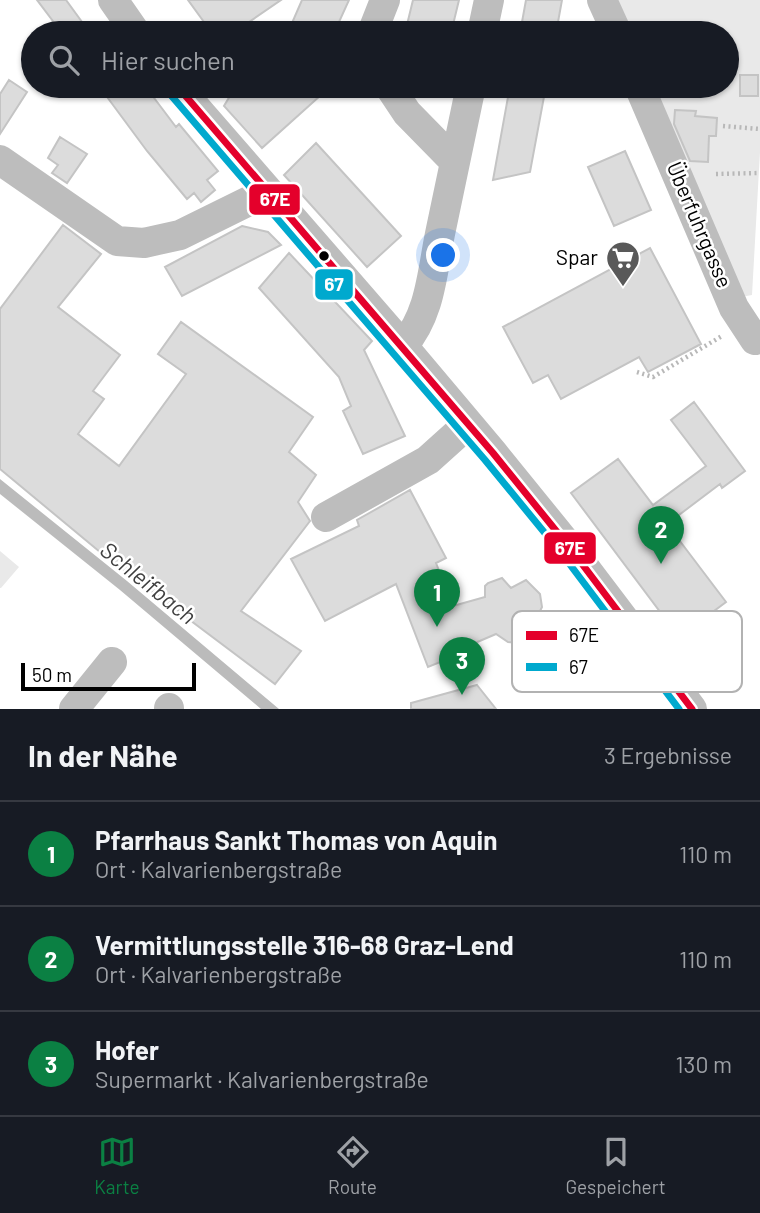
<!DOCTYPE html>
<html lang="de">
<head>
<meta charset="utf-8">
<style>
	:root { --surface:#171b24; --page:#20242c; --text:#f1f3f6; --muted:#9ea1a6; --line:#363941; --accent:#0b8043 }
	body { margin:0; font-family:Barlow,sans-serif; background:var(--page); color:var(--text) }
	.scale { position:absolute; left:21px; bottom:18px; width:175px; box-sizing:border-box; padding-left:7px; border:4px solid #000; border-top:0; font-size:19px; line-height:24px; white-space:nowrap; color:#000; -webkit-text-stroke:5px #fff; paint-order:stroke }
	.you { position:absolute; left:444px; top:256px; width:24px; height:24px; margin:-18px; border:5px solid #fff; border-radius:50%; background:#1a73e8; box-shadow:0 0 0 10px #1a73e833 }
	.badge { display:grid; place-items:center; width:46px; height:46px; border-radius:50%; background:var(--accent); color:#fff; font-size:23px; font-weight:700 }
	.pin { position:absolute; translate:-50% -58px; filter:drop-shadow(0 2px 4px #0008) }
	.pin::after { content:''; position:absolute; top:37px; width:24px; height:21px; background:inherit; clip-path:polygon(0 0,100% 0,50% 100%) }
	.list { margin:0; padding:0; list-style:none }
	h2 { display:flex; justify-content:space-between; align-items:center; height:91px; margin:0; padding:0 28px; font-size:30px }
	h2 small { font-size:23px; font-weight:400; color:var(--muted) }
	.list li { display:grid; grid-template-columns:46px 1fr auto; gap:21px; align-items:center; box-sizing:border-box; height:105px; padding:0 28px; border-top:2px solid var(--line) }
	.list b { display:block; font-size:26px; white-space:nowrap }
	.list p { margin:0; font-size:23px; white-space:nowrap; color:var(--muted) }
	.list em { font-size:23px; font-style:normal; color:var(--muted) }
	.icon { flex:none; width:38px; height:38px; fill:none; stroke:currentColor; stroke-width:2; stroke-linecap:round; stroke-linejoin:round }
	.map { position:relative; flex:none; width:760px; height:709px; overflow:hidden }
	.search { position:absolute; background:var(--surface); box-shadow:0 2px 5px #0004; left:21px; right:21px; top:21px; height:77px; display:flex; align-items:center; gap:18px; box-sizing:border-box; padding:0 24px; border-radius:38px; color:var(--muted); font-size:26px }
	.sheet { height:406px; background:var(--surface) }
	nav { display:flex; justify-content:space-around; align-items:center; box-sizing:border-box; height:98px; border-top:2px solid var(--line); background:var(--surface); font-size:19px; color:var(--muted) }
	nav a { display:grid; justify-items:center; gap:4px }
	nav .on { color:var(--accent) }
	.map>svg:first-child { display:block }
	.green { fill:#e9e9e9 }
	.water { fill:#bbb }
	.building { fill:#dcdcdc; stroke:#c4c4c4; stroke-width:2 }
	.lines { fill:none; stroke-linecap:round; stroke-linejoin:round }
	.path { stroke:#b8b8b8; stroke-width:4.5; stroke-dasharray:2 3.5; stroke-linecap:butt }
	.minor { stroke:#bdbdbd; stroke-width:30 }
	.bus-1-casing { stroke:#fff; stroke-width:12 }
	.bus-2-casing { stroke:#fff; stroke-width:12 }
	.bus-1 { stroke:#e4002b; stroke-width:7 }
	.bus-2 { stroke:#00a9ce; stroke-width:7 }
	.bus-dot { fill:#000; stroke:#fff; stroke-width:2.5 }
	.labels { text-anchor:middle; stroke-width:5; stroke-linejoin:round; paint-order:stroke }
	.street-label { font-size:21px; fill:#000; stroke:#fff }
	.poi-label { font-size:21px; fill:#000; stroke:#fff; text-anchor:end }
	.water-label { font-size:23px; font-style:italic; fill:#3f3f3f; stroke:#fff }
	.key { fill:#fff; stroke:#b2b2b2; stroke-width:2 }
	.key-label { font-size:19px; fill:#000 }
	.line-badge { stroke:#fff; stroke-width:2.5 }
	.badge-label { font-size:19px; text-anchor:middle; font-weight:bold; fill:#fff }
</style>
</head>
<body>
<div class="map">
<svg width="760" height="709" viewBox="0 0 760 709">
	<rect width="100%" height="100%" fill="#fff"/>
	<path class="green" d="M611,0h149v152l-8,143 -17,3 -91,-212h83v-53h-103z
		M0,551l19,16 -18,21h-1z"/>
	<path class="water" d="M0,479l127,102 152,128h-18l-141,-119 -120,-96z"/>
	<path class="building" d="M37,0h29l24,33h-28z
		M188,0h93l-48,33h-21z
		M302,0h47l-15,33h-20l-22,-10z
		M413,0h46l-8,33h-46z
		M526,0h36l-6,33h-36z
		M740,75h18v21h-18z
		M9,80l18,12 -27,42v-40z
		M99,86h46l31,41 3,-3 39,47 -11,9 8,10 -14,12 -7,-9 -7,6 -40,-48z
		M236,86h95l-69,62 -38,-42z
		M510,86h36l-16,86 -37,8z
		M675,110l21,1 -1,5 22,2 -1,18h-7l-1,26 -18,-1 -16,-37z
		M60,137l27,17 -20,29 -15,-10 6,-8 -10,-7z
		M316,143l85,93 -34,31 -83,-92z
		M625,151l26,59 -37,16 -26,-59z
		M63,225l38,29 -43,53 62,48 -27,36 11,8 -26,35 41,32 67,-92 -28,-20 23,-32 132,95 -24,35 27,23 -18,27 12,19 -69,90 60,40 -26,33 -169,-127 -106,-88v-160z
		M242,226l26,6 13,13 -99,51 -17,-29z
		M650,248l51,96 -53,28 -9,-15 -78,42 -13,-24 -15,8 -30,-56z
		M289,253l83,88 -8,9 41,86 -42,18 -20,-43 8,-5 -12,-29 -80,-89z
		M694,402l51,69 -23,17 -2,-4 -53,40 59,78 -47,35 -108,-144 47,-34 35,46 53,-39 -35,-46z
		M410,490l36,68 -10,5 17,43 32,-9v-11l3,-3 14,-5 9,10 15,-8 14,14 2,13 -7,14 -5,2 -3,13 -3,3 -7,4 -9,-1 -12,-8 -28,12 2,4 -42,17 -32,-83 -71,37 -34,-62 68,-33 -2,-6z
		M477,685l19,24h-85v-6z"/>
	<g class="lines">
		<path class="path" d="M723,126l37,3
			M716,174l44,-1
			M637,372l16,5 69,-41"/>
		<path class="minor" d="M113,0l23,33
			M602,0l15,33
			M372,33l13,-33
			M482,33l7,-33
			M177,86l226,260 90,107 77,95 122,161
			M389,86l18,27 48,49
			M639,86l95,222 21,32
			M0,160l117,81 27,2 36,-8 87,-43
			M403,346c29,-34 29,-76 38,-117 10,-48 20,-96 30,-143
			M326,517l102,-57 40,-36
			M74,709l38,-47
			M169,709v-1"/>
		<g class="bus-1-casing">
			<path id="bus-1" d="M177,86l316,367 77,95 122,161"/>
		</g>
		<g class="bus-2-casing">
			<path id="bus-2" d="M169,93l316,367 77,94 117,155"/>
		</g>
		<use href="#bus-1" class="bus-1"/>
		<use href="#bus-2" class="bus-2"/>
	</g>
	<defs>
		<g id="supermarket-pin" transform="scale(1.75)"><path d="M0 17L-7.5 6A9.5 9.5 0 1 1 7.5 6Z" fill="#595959" stroke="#fff"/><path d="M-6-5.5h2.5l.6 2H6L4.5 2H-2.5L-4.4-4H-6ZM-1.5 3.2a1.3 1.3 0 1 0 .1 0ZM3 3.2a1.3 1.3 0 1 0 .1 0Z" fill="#fff"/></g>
	</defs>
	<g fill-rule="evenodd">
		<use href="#supermarket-pin" x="623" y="258"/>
	</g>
	<circle class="bus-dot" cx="324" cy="256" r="6"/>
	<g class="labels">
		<g class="street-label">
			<text transform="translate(699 225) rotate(67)" y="7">Überfuhrgasse</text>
		</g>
		<g class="poi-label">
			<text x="598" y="265">Spar</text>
		</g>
		<g class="water-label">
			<text transform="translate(148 583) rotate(39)" y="8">Schleifbach</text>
		</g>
	</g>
	<rect x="512" y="611" width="230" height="81" rx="10" class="key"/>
	<rect x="526" y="631" width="31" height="9" fill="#e4002b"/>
	<rect x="526" y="663" width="31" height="8" fill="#00a9ce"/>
	<g class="key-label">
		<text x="569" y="642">67E</text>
		<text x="569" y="674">67</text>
	</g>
	<g class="line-badge">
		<rect x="248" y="183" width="53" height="33" rx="7" fill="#e4002b"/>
		<rect x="314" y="268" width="40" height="33" rx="7" fill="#00a9ce"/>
		<rect x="543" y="531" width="54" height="34" rx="7" fill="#e4002b"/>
	</g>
	<g class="badge-label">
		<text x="275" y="206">67E</text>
		<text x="334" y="291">67</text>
		<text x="570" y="555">67E</text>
	</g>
</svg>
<div class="scale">50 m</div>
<div class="you"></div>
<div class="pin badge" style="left:437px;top:627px">1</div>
<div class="pin badge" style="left:661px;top:564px">2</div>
<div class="pin badge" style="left:462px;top:695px">3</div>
<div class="search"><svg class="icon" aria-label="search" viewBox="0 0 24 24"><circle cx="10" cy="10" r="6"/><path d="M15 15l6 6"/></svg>Hier suchen</div>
</div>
<section class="sheet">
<h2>In der Nähe<small>3 Ergebnisse</small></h2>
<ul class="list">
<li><span class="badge">1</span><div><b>Pfarrhaus Sankt Thomas von Aquin</b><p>Ort · Kalvarienbergstraße</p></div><em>110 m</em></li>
<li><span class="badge">2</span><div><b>Vermittlungsstelle 316-68 Graz-Lend</b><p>Ort · Kalvarienbergstraße</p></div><em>110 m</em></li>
<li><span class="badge">3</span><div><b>Hofer</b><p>Supermarkt · Kalvarienbergstraße</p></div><em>130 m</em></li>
</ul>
</section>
<nav>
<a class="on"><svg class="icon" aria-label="map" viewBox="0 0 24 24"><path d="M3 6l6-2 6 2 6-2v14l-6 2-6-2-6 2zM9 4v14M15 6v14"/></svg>Karte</a>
<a><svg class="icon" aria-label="directions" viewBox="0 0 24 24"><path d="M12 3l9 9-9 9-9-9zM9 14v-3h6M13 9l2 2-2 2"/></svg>Route</a>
<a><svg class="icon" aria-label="saved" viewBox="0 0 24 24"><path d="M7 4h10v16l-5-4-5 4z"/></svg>Gespeichert</a>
</nav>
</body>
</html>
